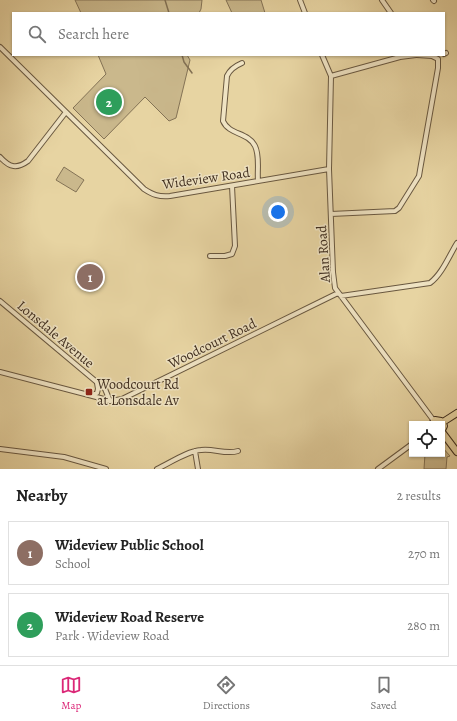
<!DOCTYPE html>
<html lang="en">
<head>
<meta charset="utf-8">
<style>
	:root { --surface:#fff; --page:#f2f2f2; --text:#222; --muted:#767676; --line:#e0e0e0; --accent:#db2777 }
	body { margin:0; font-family:Alegreya,serif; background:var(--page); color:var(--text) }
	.controls { position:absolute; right:12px; bottom:12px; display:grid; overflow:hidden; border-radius:0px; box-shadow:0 1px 3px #0004 }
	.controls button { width:36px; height:36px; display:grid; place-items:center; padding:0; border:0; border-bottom:1px solid var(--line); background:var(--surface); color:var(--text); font:20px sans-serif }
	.you { position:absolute; left:278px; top:212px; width:14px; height:14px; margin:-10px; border:3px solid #fff; border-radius:50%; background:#1a73e8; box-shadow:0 0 0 6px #1a73e833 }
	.badge { display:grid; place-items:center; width:26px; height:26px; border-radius:50%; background:var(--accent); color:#fff; font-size:13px; font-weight:700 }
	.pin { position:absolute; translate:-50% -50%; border:2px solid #fff; box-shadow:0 1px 4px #0006 }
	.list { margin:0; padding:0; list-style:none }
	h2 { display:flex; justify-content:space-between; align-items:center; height:52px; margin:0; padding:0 16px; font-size:17px }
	h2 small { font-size:13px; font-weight:400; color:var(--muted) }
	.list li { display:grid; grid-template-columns:26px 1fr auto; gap:12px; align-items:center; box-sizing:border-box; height:64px; margin:0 8px 8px; padding:0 8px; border:1px solid var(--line); border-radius:0px }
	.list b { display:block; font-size:15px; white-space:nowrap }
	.list p { margin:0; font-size:13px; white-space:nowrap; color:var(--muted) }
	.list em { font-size:13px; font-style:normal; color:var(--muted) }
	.icon { flex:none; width:22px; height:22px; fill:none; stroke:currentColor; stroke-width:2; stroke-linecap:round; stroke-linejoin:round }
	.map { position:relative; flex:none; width:457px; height:469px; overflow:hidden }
	.search { position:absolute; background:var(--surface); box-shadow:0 1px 3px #0004; left:12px; right:12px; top:12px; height:44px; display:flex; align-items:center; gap:10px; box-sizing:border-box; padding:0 14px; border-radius:0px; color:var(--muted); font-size:15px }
	.sheet { height:196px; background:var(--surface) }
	nav { display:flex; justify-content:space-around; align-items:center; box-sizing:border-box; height:56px; border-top:1px solid var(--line); background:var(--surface); font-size:11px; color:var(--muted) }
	nav a { display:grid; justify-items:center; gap:2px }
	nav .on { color:var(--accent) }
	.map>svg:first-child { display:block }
	.green { fill:#cab88c; stroke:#847356 }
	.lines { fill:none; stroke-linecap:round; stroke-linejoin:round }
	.stream { stroke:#827053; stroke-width:1.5 }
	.minor-casing { stroke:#695840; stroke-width:6 }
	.primary-casing { stroke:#3f2e1f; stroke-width:8 }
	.minor { stroke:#efe3c3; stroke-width:4 }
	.primary { stroke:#e7d4a2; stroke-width:6 }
	.poi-dot { fill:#8f2418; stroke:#efe3c3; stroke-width:1.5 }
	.labels { text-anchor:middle; stroke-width:3; stroke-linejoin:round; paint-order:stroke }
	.street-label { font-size:14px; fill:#3f2e1f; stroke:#efe3c3 }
	.poi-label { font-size:14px; fill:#3f2e1f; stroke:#efe3c3; text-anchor:start }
</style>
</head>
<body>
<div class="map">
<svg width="457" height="469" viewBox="0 0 457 469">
	<rect width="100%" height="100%" fill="#e7d4a2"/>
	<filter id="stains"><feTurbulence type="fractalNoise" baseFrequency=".005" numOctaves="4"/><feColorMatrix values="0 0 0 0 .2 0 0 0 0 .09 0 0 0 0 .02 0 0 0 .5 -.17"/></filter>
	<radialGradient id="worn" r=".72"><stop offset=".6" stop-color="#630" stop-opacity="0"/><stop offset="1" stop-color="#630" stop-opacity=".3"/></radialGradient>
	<path class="green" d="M75,0h127l-1,9 -2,4h-118z
		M226,0h35l4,13h-33z
		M98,55h89l3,5 -14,58 -7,3 -24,-24 -41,42 -31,-31 33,-34z
		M64,167l20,13 -8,12 -20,-12z
		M442,447l8,9 -3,1 -1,12h-22l1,-15h17z"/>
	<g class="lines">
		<path class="stream" d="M165,0l4,13
			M182,55l2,7 8,11"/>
		<g class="minor-casing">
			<path id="minor" d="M300,0l5,13
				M382,0l9,13
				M433,0l1,1
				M0,47l144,142c9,6 15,8 26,7l159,-27
				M444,54l2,-1
				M322,55l9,21 -2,93 4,103 2,16 99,133
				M242,63c-7,3 -12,6 -15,13l-4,45c6,14 25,11 32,25 5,10 2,24 3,35
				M331,76l69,-19 16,-2
				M0,157c10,11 17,12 28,4l38,-49
				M331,214l64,-3 4,-3 20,-32 1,-6 18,-102v-9l-6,-3 -15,-1
				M210,256h15l7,-2 3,-8 -3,-60
				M341,296l89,-13c12,-9 19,-27 27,-40
				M0,301l105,88 5,12
				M0,372l104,27 6,2 12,-2 216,-106
				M92,395l5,-2 1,-4 -1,-6
				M0,449l64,8 42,12
				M195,451l3,18
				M157,469c13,-6 30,-18 44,-19 12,-2 25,5 37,1
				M378,469l34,-25"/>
		</g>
		<g class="primary-casing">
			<path id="primary" d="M443,422l14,-9
				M432,424l3,-4 6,1 3,5 -2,4
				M442,432l15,20"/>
		</g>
		<use href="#minor" class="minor"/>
		<use href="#primary" class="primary"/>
	</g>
	<rect class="poi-dot" x="85" y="388" width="8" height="8" rx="2"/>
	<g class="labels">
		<g class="street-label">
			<text transform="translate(206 178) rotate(-8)" y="5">Wideview Road</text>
			<text transform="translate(323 254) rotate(-94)" y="5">Alan Road</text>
			<text transform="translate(56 334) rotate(40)" y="5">Lonsdale Avenue</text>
			<text transform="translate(212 343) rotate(-26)" y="5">Woodcourt Road</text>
		</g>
		<g class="poi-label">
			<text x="97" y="389">Woodcourt Rd<tspan x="97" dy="16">at Lonsdale Av</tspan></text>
		</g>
	</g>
	<rect width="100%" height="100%" filter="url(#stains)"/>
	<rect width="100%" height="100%" fill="url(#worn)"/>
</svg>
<div class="controls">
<button><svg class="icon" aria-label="locate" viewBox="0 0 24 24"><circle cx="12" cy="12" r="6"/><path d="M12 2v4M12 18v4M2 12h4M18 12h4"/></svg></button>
</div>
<div class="you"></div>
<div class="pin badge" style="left:90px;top:277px;background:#8d6e63">1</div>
<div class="pin badge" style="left:109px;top:102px;background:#2e9e5b">2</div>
<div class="search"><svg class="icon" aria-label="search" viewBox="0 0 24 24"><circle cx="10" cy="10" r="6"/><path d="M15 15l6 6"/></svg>Search here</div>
</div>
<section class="sheet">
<h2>Nearby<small>2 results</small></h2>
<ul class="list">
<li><span class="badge" style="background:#8d6e63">1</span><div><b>Wideview Public School</b><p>School</p></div><em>270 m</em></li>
<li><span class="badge" style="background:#2e9e5b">2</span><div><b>Wideview Road Reserve</b><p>Park · Wideview Road</p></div><em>280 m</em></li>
</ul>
</section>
<nav>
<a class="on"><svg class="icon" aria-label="map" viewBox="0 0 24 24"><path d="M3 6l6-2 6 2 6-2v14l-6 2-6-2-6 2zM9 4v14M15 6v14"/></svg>Map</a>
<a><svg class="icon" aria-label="directions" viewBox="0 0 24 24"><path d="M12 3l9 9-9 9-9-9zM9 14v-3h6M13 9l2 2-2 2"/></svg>Directions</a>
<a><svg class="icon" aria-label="saved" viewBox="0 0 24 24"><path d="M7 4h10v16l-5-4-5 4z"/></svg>Saved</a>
</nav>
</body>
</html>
